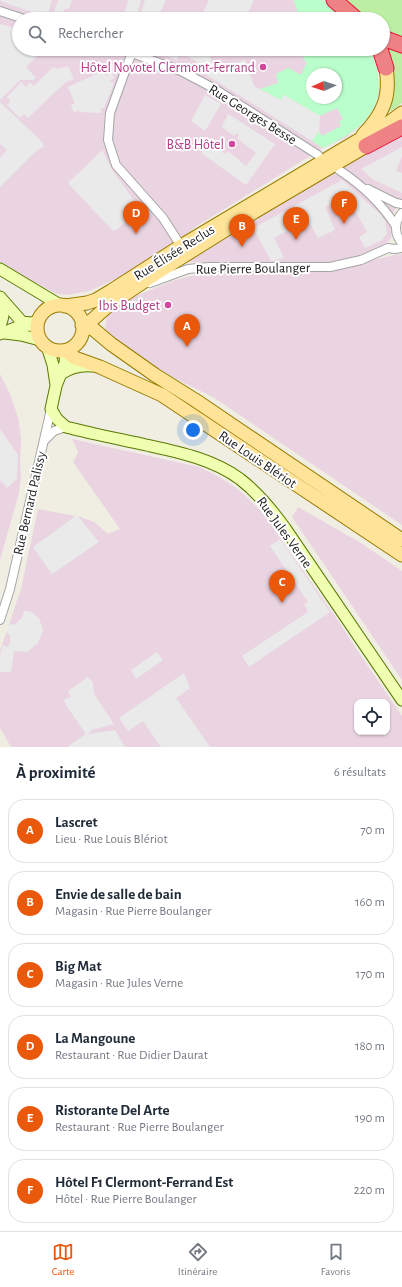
<!DOCTYPE html>
<html lang="fr">
<head>
<meta charset="utf-8">
<style>
	:root { --surface:#fff; --page:#f6f6f7; --text:#1f2937; --muted:#747a83; --line:#e0e1e3; --accent:#ea580c }
	body { margin:0; font-family:"Alegreya Sans",sans-serif; background:var(--page); color:var(--text) }
	.controls { position:absolute; right:12px; bottom:12px; display:grid; overflow:hidden; border-radius:8px; box-shadow:0 1px 3px #0004 }
	.controls button { width:36px; height:36px; display:grid; place-items:center; padding:0; border:0; border-bottom:1px solid var(--line); background:var(--surface); color:var(--text); font:20px sans-serif }
	.compass { position:absolute; left:306px; top:68px; width:36px; height:36px; border-radius:50%; background:var(--surface); box-shadow:0 1px 3px #0004; rotate:267deg }
	.you { position:absolute; left:193px; top:430px; width:14px; height:14px; margin:-10px; border:3px solid #fff; border-radius:50%; background:#1a73e8; box-shadow:0 0 0 6px #1a73e833 }
	.badge { display:grid; place-items:center; width:26px; height:26px; border-radius:50%; background:var(--accent); color:#fff; font-size:13px; font-weight:700 }
	.pin { position:absolute; translate:-50% -33px; filter:drop-shadow(0 1px 2px #0008) }
	.pin::after { content:''; position:absolute; top:21px; width:14px; height:12px; background:inherit; clip-path:polygon(0 0,100% 0,50% 100%) }
	.list { margin:0; padding:0; list-style:none }
	h2 { display:flex; justify-content:space-between; align-items:center; height:52px; margin:0; padding:0 16px; font-size:17px }
	h2 small { font-size:13px; font-weight:400; color:var(--muted) }
	.list li { display:grid; grid-template-columns:26px 1fr auto; gap:12px; align-items:center; box-sizing:border-box; height:64px; margin:0 8px 8px; padding:0 8px; border:1px solid var(--line); border-radius:16px }
	.list b { display:block; font-size:15px; white-space:nowrap }
	.list p { margin:0; font-size:13px; white-space:nowrap; color:var(--muted) }
	.list em { font-size:13px; font-style:normal; color:var(--muted) }
	.icon { flex:none; width:22px; height:22px; fill:none; stroke:currentColor; stroke-width:2; stroke-linecap:round; stroke-linejoin:round }
	.map { position:relative; flex:none; width:402px; height:747px; overflow:hidden }
	.search { position:absolute; background:var(--surface); box-shadow:0 1px 3px #0004; left:12px; right:12px; top:12px; height:44px; display:flex; align-items:center; gap:10px; box-sizing:border-box; padding:0 14px; border-radius:22px; color:var(--muted); font-size:15px }
	.sheet { height:484px; background:var(--surface) }
	nav { display:flex; justify-content:space-around; align-items:center; box-sizing:border-box; height:56px; border-top:1px solid var(--line); background:var(--surface); font-size:11px; color:var(--muted) }
	nav a { display:grid; justify-items:center; gap:2px }
	nav .on { color:var(--accent) }
	.map>svg:first-child { display:block }
	.industrial { fill:#ead4e2; fill-rule:evenodd }
	.grass { fill:#bcefa3 }
	.park { fill:#baffcb; fill-rule:evenodd }
	.parking { fill:#eaeaea }
	.lines { fill:none; stroke-linecap:round; stroke-linejoin:round }
	.street-casing { stroke:#a5a5a5; stroke-width:10 }
	.secondary-casing { stroke:#597900; stroke-width:13 }
	.primary-casing { stroke:#977d00; stroke-width:15 }
	.highway-casing { stroke:#ea133a; stroke-width:17 }
	.street { stroke:#fff; stroke-width:8 }
	.secondary { stroke:#efffb1; stroke-width:11 }
	.primary { stroke:#ffe398; stroke-width:13 }
	.highway { stroke:#ef8285; stroke-width:15 }
	.hotel-dot { fill:#d1479c; stroke:#fff; stroke-width:1.5 }
	.labels { text-anchor:middle; stroke-width:4; stroke-linejoin:round; paint-order:stroke }
	.hotel-label { font-size:14px; fill:#b23c85; stroke:#fff; text-anchor:end }
	.street-label { font-size:14px; fill:#1e1e1e; stroke:#fff }
</style>
</head>
<body>
<div class="map">
<svg width="402" height="747" viewBox="0 0 402 747">
	<rect width="100%" height="100%" fill="#f0ede2"/>
	<path class="industrial" d="M0,0h323l22,19h-326v30h351l1,3 7,23 1,18 -5,17 -9,11 -18,16 -24,11 -123,76 -59,42 -23,12 -29,13 -22,4 -10,-1 -46,-24 -11,-7zM312,74h24v24h-24z
		M402,133v70l-3,2 -9,12 2,15 -1,6 -3,4 -28,15 -30,6 -144,-1 60,-38z
		M402,254v271l-189,-128 -37,-18 -65,-38 -6,-13 2,-11 6,-8 18,-11 41,-17 19,-5 17,-2 122,-3 64,-16z
		M0,374l9,18 9,25 3,22 -1,23 1,15 -2,16 -19,67z
		M72,439l127,28 15,7 13,8 12,8 20,19 10,13 72,103 12,19 49,72v31h-391l-11,-19v-77l21,-62 17,-80 43,8 13,5 14,12 12,-5 -47,-67 5,-10zM357,702h30v30h-30z
		M298,507l63,36 41,28v109l-110,-163z"/>
	<path class="grass" d="M340,0h62v40l-19,-7v-14h-20z
		M383,45l19,3v55l-18,13z"/>
	<path class="park" d="M293,0h30l22,19h-45l-6,-18z
		M308,49h62l1,3c3,7 6,16 7,24 6,40 -24,57 -55,72l-11,-7 7,-10 3,5 19,-10 -2,-5 4,-2 -6,-11 -17,8 -36,-21 -3,5 -21,-11 18,-6 -2,-9 12,-6 13,7 6,-13 -4,-3zM312,74h24v24h-24z"/>
	<path class="parking" d="M1,0h51l-5,17 -47,-16z
		M58,0h14l-3,9h-5l-3,10h-9z
		M128,0h13l-5,19h-13z
		M145,0h21l-9,19h-18z
		M209,0h45l-9,19h-45z
		M0,24l19,5v20h25l-18,18 10,11 -3,2h-13l-20,20z
		M152,49h27l-2,12z
		M186,49h21l8,21 30,-10 9,26 27,14 3,-5 36,21 -1,15 -7,10 -110,-69 -6,-11 -13,-7z
		M68,66l6,13 -8,3 -10,9 -28,27 -4,-4 -4,4 -13,-13 3,-4 -3,-4 14,-15 5,5 4,-5 4,4 19,-19 5,2z
		M103,71l3,5 6,-3 2,5 -5,3 5,2 -10,25h-3v5l-21,-1 -1,-2 -5,3 -3,-8 4,-2 -7,-16z
		M205,95l16,9 -16,27 -14,-10z
		M0,102l40,38 4,6 -9,6 -35,35v-29l7,-8 -7,-6z
		M228,114l47,30 -29,41 -45,-32 11,-14 12,10 -2,3 3,2 3,-3 18,15 10,-13 -19,-15 2,-3 -3,-2 -2,3 -12,-9z
		M402,147v9l-6,15 6,2v20l-28,-13 -13,-11z
		M102,150l10,20 27,37 -21,22 -5,2 -45,-48z
		M342,180l38,34 5,7 2,12 -5,7 -17,8 -6,-11 8,-5 -10,-18 -18,-14 -14,7 10,23 -17,8 -10,-18 -34,18 10,20 -13,3 -18,-33z
		M0,429l18,26 -1,24 -10,9 -7,-8z
		M77,515l22,27 -47,32 -19,-27z
		M280,539l50,73 -81,55 -7,-11 66,-44 -4,-8 4,-2 -38,-56z
		M24,611l8,1 7,6 4,12 -5,13 -11,9 -13,-1 -3,21h-11v-17l3,-10 5,2 2,-4v-8l-4,-3 3,-8 5,1 8,-7z
		M157,652l6,8 -27,19 -5,-9z
		M184,673l6,15 -14,10 34,49h-49l-18,-26 -15,10 -9,-13z
		M88,677l5,6 1,11 20,30 -22,6 -5,4 28,-4 10,17h-58l19,-13 -18,-26 -4,-8 7,-3 -3,-6z"/>
	<g class="lines">
		<g class="street-casing">
			<path id="street" d="M0,11l24,8
				M121,49l60,22 34,18 103,66
				M132,52l-22,61 -2,27 8,25 47,53 18,28
				M339,170c23,15 42,33 57,56
				M368,189l28,14 6,1
				M402,213c-8,9 -8,21 0,30
				M150,283l38,-14 21,-2h121l31,-7 27,-12 7,1 7,-1
				M44,441l10,-10 12,-4
				M0,620l10,-31 41,-180"/>
		</g>
		<g class="secondary-casing">
			<path id="secondary" d="M0,269l60,36
				M0,297l22,25 8,1 7,-1
				M0,325c4,-8 4,-17 1,-26
				M5,333l16,2 19,5
				M0,334l20,-8 12,-1
				M48,349l5,16 3,20
				M66,351l-1,12 -9,23 -5,23 6,10 9,8c27,7 53,12 80,18 32,7 67,14 94,34 18,14 32,31 45,49l117,172
				M61,374c10,-7 19,-9 31,-8"/>
		</g>
		<g class="primary-casing">
			<path id="primary" d="M363,135c20,-21 28,-38 23,-67
				M37 328a23 23 0 1 1 46 0a23 23 0 1 1-46 0Z
				M65,306l22,-3 9,-3 15,-9 70,-45 176,-105 22,-11 23,-17
				M82,325l9,-4 19,-17 45,-30 99,-62 112,-66 7,-5
				M83,331l4,-3h5l19,16 44,31 40,25 207,140
				M66,351l9,7 25,9 62,28 240,160"/>
		</g>
		<g class="highway-casing">
			<path id="highway" d="M334,0l22,19
				M383,38l19,7
				M380,49l6,19
				M366,146l36,-19"/>
		</g>
		<use href="#street" class="street"/>
		<use href="#secondary" class="secondary"/>
		<use href="#primary" class="primary"/>
		<use href="#highway" class="highway"/>
	</g>
	<g class="hotel-dot">
		<circle cx="263" cy="67" r="4"/>
		<circle cx="232" cy="144" r="4"/>
		<circle cx="168" cy="305" r="4"/>
	</g>
	<g class="labels">
		<g class="hotel-label">
			<text x="255" y="72">Hôtel Novotel Clermont-Ferrand</text>
			<text x="224" y="149">B&amp;B Hôtel</text>
			<text x="160" y="310">Ibis Budget</text>
		</g>
		<g class="street-label">
			<text transform="translate(253 114) rotate(32)" y="5">Rue Georges Besse</text>
			<text transform="translate(174 252) rotate(-32)" y="5">Rue Élisée Reclus</text>
			<text transform="translate(253 268) rotate(-1)" y="5">Rue Pierre Boulanger</text>
			<text transform="translate(258 459) rotate(34)" y="5">Rue Louis Blériot</text>
			<text transform="translate(29 503) rotate(-77)" y="5">Rue Bernard Palissy</text>
			<text transform="translate(285 532) rotate(54)" y="5">Rue Jules Verne</text>
		</g>
	</g>
</svg>
<div class="controls">
<button><svg class="icon" aria-label="locate" viewBox="0 0 24 24"><circle cx="12" cy="12" r="6"/><path d="M12 2v4M12 18v4M2 12h4M18 12h4"/></svg></button>
</div>
<svg class="compass" viewBox="-18 -18 36 36"><path d="M0-13l5 13h-10z" fill="#e53935"/><path d="M0 13l5-13h-10z" fill="#747a83"/></svg>
<div class="you"></div>
<div class="pin badge" style="left:187px;top:347px">A</div>
<div class="pin badge" style="left:242px;top:247px">B</div>
<div class="pin badge" style="left:282px;top:603px">C</div>
<div class="pin badge" style="left:136px;top:234px">D</div>
<div class="pin badge" style="left:296px;top:240px">E</div>
<div class="pin badge" style="left:344px;top:224px">F</div>
<div class="search"><svg class="icon" aria-label="search" viewBox="0 0 24 24"><circle cx="10" cy="10" r="6"/><path d="M15 15l6 6"/></svg>Rechercher</div>
</div>
<section class="sheet">
<h2>À proximité<small>6 résultats</small></h2>
<ul class="list">
<li><span class="badge">A</span><div><b>Lascret</b><p>Lieu · Rue Louis Blériot</p></div><em>70 m</em></li>
<li><span class="badge">B</span><div><b>Envie de salle de bain</b><p>Magasin · Rue Pierre Boulanger</p></div><em>160 m</em></li>
<li><span class="badge">C</span><div><b>Big Mat</b><p>Magasin · Rue Jules Verne</p></div><em>170 m</em></li>
<li><span class="badge">D</span><div><b>La Mangoune</b><p>Restaurant · Rue Didier Daurat</p></div><em>180 m</em></li>
<li><span class="badge">E</span><div><b>Ristorante Del Arte</b><p>Restaurant · Rue Pierre Boulanger</p></div><em>190 m</em></li>
<li><span class="badge">F</span><div><b>Hôtel F1 Clermont-Ferrand Est</b><p>Hôtel · Rue Pierre Boulanger</p></div><em>220 m</em></li>
</ul>
</section>
<nav>
<a class="on"><svg class="icon" aria-label="map" viewBox="0 0 24 24"><path d="M3 6l6-2 6 2 6-2v14l-6 2-6-2-6 2zM9 4v14M15 6v14"/></svg>Carte</a>
<a><svg class="icon" aria-label="directions" viewBox="0 0 24 24"><path d="M12 3l9 9-9 9-9-9zM9 14v-3h6M13 9l2 2-2 2"/></svg>Itinéraire</a>
<a><svg class="icon" aria-label="saved" viewBox="0 0 24 24"><path d="M7 4h10v16l-5-4-5 4z"/></svg>Favoris</a>
</nav>
</body>
</html>
